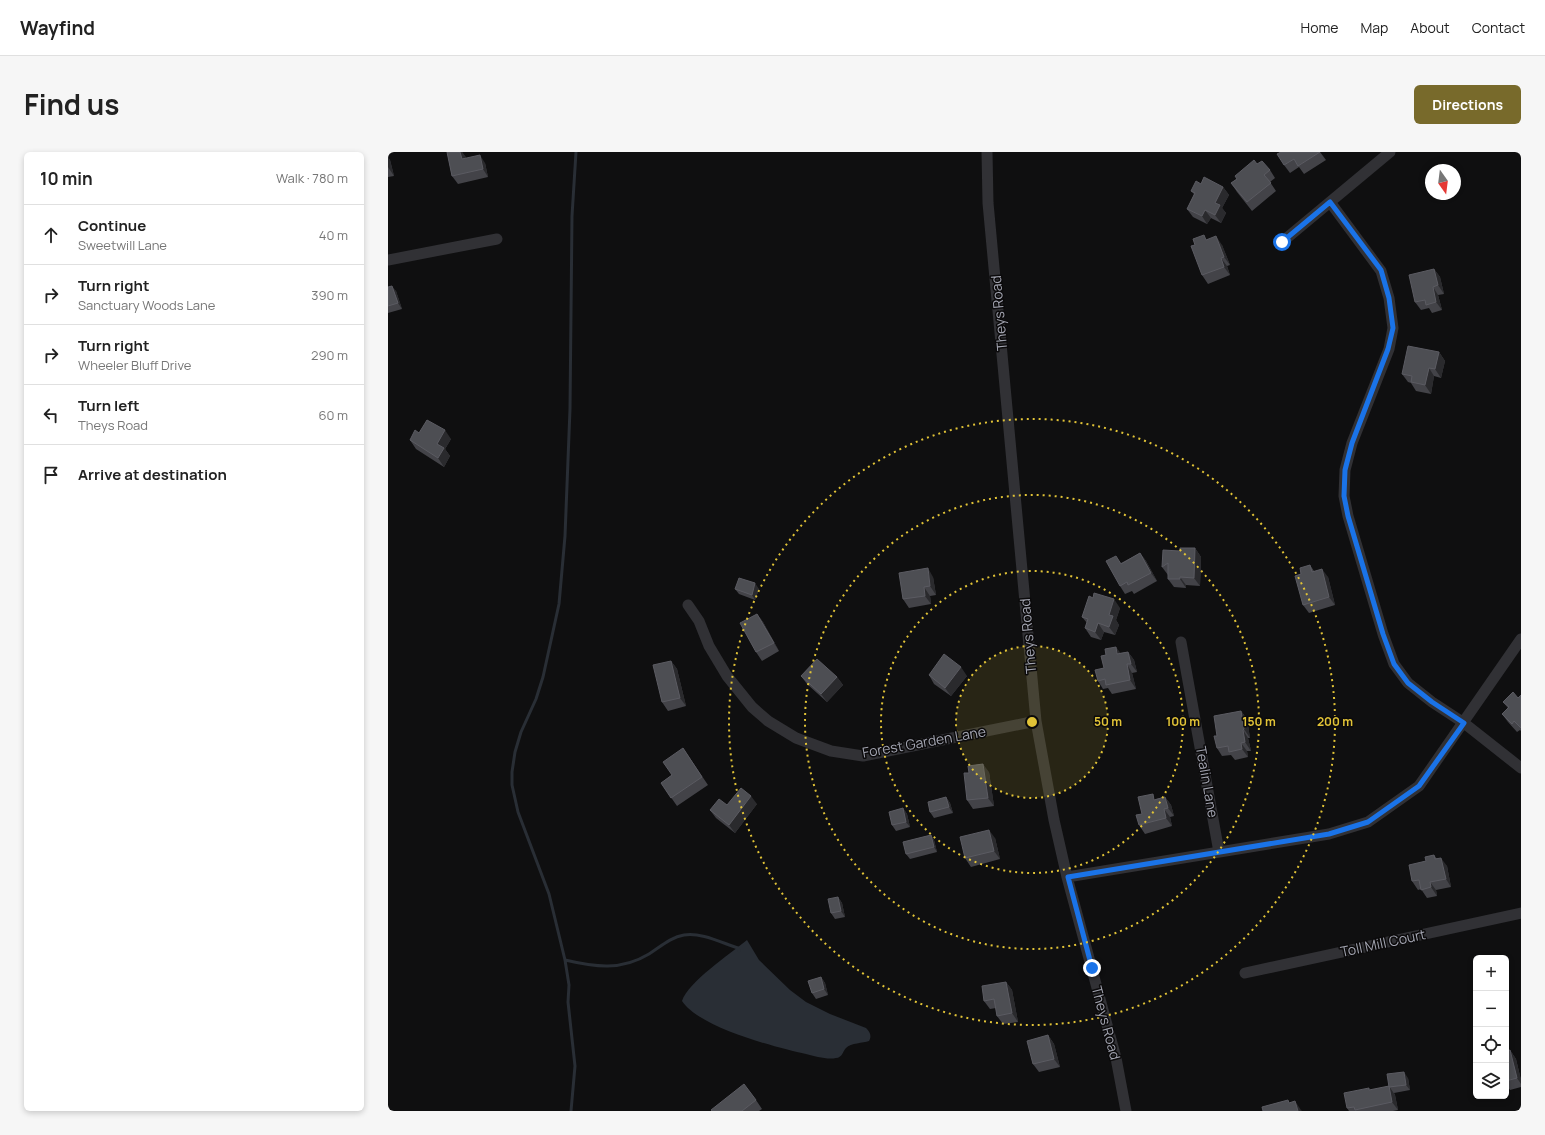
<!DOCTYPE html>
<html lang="en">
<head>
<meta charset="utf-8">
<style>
	:root { --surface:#fff; --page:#f6f6f6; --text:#222; --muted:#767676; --line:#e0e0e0; --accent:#786a2b }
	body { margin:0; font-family:Manrope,sans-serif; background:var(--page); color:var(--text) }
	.controls { position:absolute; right:12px; bottom:12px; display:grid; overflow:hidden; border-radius:6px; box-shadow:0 2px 6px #0003 }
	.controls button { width:36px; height:36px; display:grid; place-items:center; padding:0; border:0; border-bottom:1px solid var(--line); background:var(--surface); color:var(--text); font:20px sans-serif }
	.compass { position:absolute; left:1037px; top:12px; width:36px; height:36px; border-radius:50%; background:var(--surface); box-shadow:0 2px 6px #0003; rotate:166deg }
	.stop { position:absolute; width:12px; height:12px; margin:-9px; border:3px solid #1a73e8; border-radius:50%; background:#fff }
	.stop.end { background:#1a73e8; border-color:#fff; box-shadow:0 1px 4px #0008 }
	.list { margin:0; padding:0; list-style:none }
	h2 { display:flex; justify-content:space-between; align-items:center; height:52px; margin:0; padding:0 16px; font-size:17px }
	h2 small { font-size:13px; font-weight:400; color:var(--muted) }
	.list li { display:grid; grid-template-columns:26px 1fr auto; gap:12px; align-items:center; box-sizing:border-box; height:60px; padding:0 16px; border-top:1px solid var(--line) }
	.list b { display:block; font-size:15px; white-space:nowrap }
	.list p { margin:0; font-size:13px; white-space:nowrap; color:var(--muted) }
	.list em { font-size:13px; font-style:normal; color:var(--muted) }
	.icon { flex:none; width:22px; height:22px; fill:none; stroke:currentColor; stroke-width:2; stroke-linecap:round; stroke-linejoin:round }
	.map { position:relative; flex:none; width:1133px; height:959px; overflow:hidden; border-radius:6px }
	header { display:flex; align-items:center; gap:24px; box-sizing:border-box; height:56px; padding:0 20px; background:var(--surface); border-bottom:1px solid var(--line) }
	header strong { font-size:19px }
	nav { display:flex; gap:22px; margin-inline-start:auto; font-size:14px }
	.intro { display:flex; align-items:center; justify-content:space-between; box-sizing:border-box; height:96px; padding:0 24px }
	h1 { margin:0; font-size:28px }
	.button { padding:10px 18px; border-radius:6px; background:var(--accent); color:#fff; font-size:14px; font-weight:700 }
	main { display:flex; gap:24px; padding:0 24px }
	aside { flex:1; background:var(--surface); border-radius:6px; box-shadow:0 2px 6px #0003 }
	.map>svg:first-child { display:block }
	.water { fill:#292e35 }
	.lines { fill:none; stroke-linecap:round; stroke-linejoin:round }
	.stream { stroke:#292e35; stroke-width:3 }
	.minor { stroke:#313135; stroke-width:11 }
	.wall { fill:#434348 }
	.shaded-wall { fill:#2a2a2d }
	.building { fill:#4d4e53; stroke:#5b5b62 }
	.route { stroke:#1a73e8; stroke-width:5 }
	.ring { fill:none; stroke:#e1c337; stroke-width:2; stroke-dasharray:2 4 }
	.labels { text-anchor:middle; stroke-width:3; stroke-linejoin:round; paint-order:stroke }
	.street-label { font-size:14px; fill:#a2a4b0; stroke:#0b0a0b }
	.centre { fill:#e1c337; stroke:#0b0a0b; stroke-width:2 }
	.ring-label { font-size:12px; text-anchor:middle; font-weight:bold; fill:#e1c337; stroke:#0b0a0b; stroke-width:3; stroke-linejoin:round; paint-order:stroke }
</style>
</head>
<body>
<header>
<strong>Wayfind</strong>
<nav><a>Home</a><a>Map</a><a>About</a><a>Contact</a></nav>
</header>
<div class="intro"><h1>Find us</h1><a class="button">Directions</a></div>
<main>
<aside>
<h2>10 min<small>Walk · 780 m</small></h2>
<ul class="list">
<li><svg class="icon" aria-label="ahead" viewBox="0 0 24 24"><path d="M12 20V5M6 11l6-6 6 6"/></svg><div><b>Continue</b><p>Sweetwill Lane</p></div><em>40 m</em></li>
<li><svg class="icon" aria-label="right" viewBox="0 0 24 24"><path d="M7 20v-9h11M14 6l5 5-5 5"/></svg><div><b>Turn right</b><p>Sanctuary Woods Lane</p></div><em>390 m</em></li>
<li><svg class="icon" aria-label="right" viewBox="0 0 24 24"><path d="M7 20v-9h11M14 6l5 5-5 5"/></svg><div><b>Turn right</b><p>Wheeler Bluff Drive</p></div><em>290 m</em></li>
<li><svg class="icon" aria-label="left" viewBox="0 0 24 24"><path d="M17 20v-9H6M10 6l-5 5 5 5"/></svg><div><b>Turn left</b><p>Theys Road</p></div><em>60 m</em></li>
<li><svg class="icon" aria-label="arrive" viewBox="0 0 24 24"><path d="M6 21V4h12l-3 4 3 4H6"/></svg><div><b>Arrive at destination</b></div></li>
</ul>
</aside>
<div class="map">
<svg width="1133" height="959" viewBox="0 0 1133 959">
	<rect width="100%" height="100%" fill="#0f0f10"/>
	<path class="water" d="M359,788l12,20 31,30 16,12 24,12 36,14c4,4 6,8 3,13 -6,2 -18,2 -23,7 -3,3 -4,10 -10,10 -9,2 -21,-2 -30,-4 -31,-7 -106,-26 -124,-53 6,-19 48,-47 65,-61z"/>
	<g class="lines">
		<path class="stream" d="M177,808c30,7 56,11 84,-6 11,-7 22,-17 35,-19 17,-3 38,8 54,13l1,3
			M183,959l4,-45 -7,-64 1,-17 -4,-25 -16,-66 -31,-82 -6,-27v-13l3,-20 6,-20 15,-33 7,-22 16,-73 6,-68 5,-127 2,-193 4,-64"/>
		<path class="minor" d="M599,0l1,51 48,518 18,99 13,57 49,181 10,53
			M942,50l51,69 8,27 4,30 -4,21 -37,94 -7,27 -1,26 4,20 35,118 11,30 14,19 24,19 32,21 57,45
			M894,90l108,-90
			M0,108l109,-21
			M300,453l11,16 10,25 18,30 25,31 16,14 28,17 35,13 32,5 173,-35
			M793,490l38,210
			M679,725l262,-43 39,-12 51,-36 102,-147
			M857,821l276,-60"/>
	</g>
	<path class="wall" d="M59,0h15l4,6 19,5 3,14 -30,7 -6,-8z
		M893,0h39l6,8 -22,14 -5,-7 -9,6 -6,-8z
		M0,5l2,3 4,16 -6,1z
		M869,12l13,6 5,8 -5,4 6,9 -24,20 -15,-19 -6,-9z
		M813,32l22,3 6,8 -7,13 4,5 -5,10 -10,-5 -4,6 -14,-7 -6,-8 7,-15 -3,-3z
		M819,87l15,6 8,20 -3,1 3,9 -22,9 -6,-9z
		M1046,117l6,8 4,17 -6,1 4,15 -10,3 -3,-5 -8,2 -6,-8z
		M0,135l8,4 6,18 -14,4z
		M1051,200l6,9 -4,17 -7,-2 -3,18 -15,-3 -5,-8 -3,-1 -6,-8z
		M31,281l32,6 -6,10 5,7 -6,11 -28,-18 -6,-9z
		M807,396l6,9 -1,29 -14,-1v3l-12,-1 -6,-8v-4l-6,-8 18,-16z
		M752,401l6,8 11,20 -23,13 -2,-3 -7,3 -5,-8 1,-23z
		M922,413l4,6 14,6 7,28 -26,8 -6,-8 -2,-31z
		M545,425l3,18 -6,1 1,8 -22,4 -6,-9z
		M347,437h24l-4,11 -16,-6z
		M732,456l-4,12 3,5 -4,10 -11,-3 -3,8 -10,-3 -6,-9 2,-5 -5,-6z
		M369,462l6,8 16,29 -17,10 -6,-9z
		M740,500l6,8 3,12 -5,1 4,16 -24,5 -4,-6 -5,1 -5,-8 6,-13 16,-15z
		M283,509l6,8 9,37 -18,5 -6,-9z
		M541,523l38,1 -16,20 -17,-12z
		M413,524l36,1 6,8 -16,17 -20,-18z
		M1133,543v36l-1,-1 -3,2 -9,-10 -6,-8 6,-6 -5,-6 15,-4z
		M853,559l6,8 3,19h-2l3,13h-4l1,6 -13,3 -4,-5 -9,1 -5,-8v-12z
		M295,596l25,37 -31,21 -16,-23 11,-8z
		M601,620l5,34 -21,3 -6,-9z
		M558,645l4,6 3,10 -19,5 -4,-6z
		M777,645l6,8 3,11 -4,1 2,9 -27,8 -6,-9 3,-11 14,-15z
		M369,652l-22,29 -19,-15 -6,-8 17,-5z
		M515,656l4,6 3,13 -14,4 -4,-6z
		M543,683l3,5 3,12 -27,7 -4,-5z
		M607,686l5,21 -29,8 -6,-9z
		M1046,703l3,4 10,7 4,21 -15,3 1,6 -10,2 -6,-9 -3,1 -6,-9 14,-20z
		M450,745l4,6 3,14 -10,2 -4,-6z
		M433,825l4,6 3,12 -12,4 -4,-6z
		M618,830l6,8 6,32 -15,2 -6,-8 -1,-8 -6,1 -6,-8z
		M660,883l6,9 6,23 -21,5 -6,-8z
		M1122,898l6,9 5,21v7l-11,3 -4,-6v-33z
		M1020,926l2,12 -16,3 1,2 3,15 -5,1h-44l-2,-3 23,-18 19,-4z
		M368,948l6,9 -3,2h-48z"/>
	<path class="shaded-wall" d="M72,0h2l4,5 2,10 -6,-8z
		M92,3l5,8 3,14 -5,-8z
		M0,5l2,3 4,16 -6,-9z
		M835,35l6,8 -7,13 4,5 -5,10 -6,-8v-12z
		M817,58l6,8 -4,6 -5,-8z
		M828,84l6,9 8,20 -6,-8z
		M833,106l6,8 3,9 -6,-8z
		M1046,117l6,8 4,17 -6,-9z
		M4,134l4,5 6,18 -4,-6z
		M1045,135l5,8 4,15 -6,-8z
		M1051,200l6,9 -4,17 -6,-9z
		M1041,216l5,8 -3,18 -6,-9z
		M57,278l6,9 -6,10 5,7 -6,11 -6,-9 -1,-14z
		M807,396l6,9 -1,29 -6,-8z
		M752,401l6,8 11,20 -6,-8z
		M540,416l5,9 3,18 -6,-9z
		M934,417l6,8 7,28 -6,-8z
		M792,425l6,8v3l-6,-9z
		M367,431l4,6 -4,11 -3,-5z
		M536,435l6,9 1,8 -6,-8z
		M726,447l6,9 -4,12 3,5 -4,10 -6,-8v-12z
		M369,462l6,8 16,29 -5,-8z
		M710,471l6,9 -3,8 -6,-8z
		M728,495l6,8 -5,-1z
		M740,500l6,8 3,12 -6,-8z
		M283,509l6,8 9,37 -6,-8z
		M739,512l5,9 4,16 -6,-9z
		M573,515l6,9 -16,20 -6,-8z
		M449,525l6,8 -16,17 -6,-8z
		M853,559l6,8 3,19 -6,-9z
		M855,578l5,8 3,13 -6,-9z
		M853,591l6,8 1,6 -6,-8z
		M595,612l6,8 5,34 -6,-8z
		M363,644l6,8 -22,29 -6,-8z
		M558,645l4,6 3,10 -4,-6z
		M777,645l6,8 3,11 -6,-8z
		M515,656l4,6 3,13 -4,-5z
		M776,657l6,8 2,9 -6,-8z
		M601,678l6,8 5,21 -6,-8z
		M543,683l3,5 3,12 -3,-5z
		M1053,706l6,8 4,21 -5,-8z
		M1042,730l6,8 1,6 -6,-9z
		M450,745l4,6 3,14 -4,-6z
		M433,825l4,6 3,12 -4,-6z
		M618,830l6,8 6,32 -6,-9z
		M660,883l6,9 6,23 -6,-8z
		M1122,898l6,9 5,21v4l-4,-6z
		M1016,920l4,6 2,12 -4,-5z
		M1001,934l6,9 3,15 -6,-8z
		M907,949l6,9 1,1h-4z"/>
	<path class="building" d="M59,0h13l2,7 18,-4 3,14 -31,7z
		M893,0h39l-22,14 -4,-7 -10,6 -7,-11z
		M866,8l3,4 5,-3 8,9 -6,5 7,8 -24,19 -16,-19 6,-4 -2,-3z
		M816,25l19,10 -8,16 5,2 -5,10 -10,-5 -3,6 -15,-7 8,-16 -4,-2 5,-10 5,3z
		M816,83l2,5 10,-4 8,21 -3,1 3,9 -22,8 -11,-29 4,-1 -2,-6z
		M1046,117l4,16 -5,2 3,15 -10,3 -1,-5 -10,2 -6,-27z
		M4,134l6,17 -10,3v-19z
		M1020,194l31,6 -4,17 -6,-1 -4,17 -14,-3 1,-6 -10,-2z
		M39,268l18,10 -8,14 7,4 -6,10 -28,-18 5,-10 4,3z
		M792,396h15l-1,30 -14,-1v2h-12v-16l-6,4 1,-17 17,1z
		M752,401l11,20 -23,12 -1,-3 -7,4 -14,-25 10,-5 5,8z
		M922,413l2,7 10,-3 7,28 -26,8 -8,-29 6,-2 -1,-6z
		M540,416l2,18 -6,1 1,9 -22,3 -4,-26z
		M351,426l16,5 -3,12 -17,-6z
		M706,441l20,6 -5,16 4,1 -4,11 -11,-4 -3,9 -10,-4 3,-9 -6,-2 7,-21 4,2z
		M369,462l17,29 -18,9 -16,-29z
		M728,495l1,7 11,-2 3,12h-4l3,16 -24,5 -1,-6 -7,2 -3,-11 9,-2 -3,-12 5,-1 -1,-6z
		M556,502l17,13 -16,21 -16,-13z
		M429,507l20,18 -16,17 -20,-18z
		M283,509l9,37 -18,4 -9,-37z
		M1125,540l5,6 3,-3v33l-7,-7 -2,3 -10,-10 7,-7 -6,-5z
		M853,559l3,18 -1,1 2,12 -4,1 1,6 -13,3 -1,-6 -11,2 -3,-12h3l-3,-20z
		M295,596l19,29 -31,21 -10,-15 11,-8 -9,-13z
		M595,612l5,34 -21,2 -3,-27h5l-1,-7z
		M353,636l10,8 -22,29 -19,-15 9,-11 8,6z
		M765,642l1,6 11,-3 3,11 -4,1 2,9 -27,7 -3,-10 6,-1 -4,-17z
		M558,645l3,10 -19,5 -2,-10z
		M515,656l3,14 -14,3 -3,-13z
		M601,678l5,21 -29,7 -5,-21z
		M543,683l3,12 -28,7 -3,-12z
		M1046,703l1,4 6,-1 5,21 -16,3 1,5 -10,3 -2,-10 -7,1 -3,-16 17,-4 -1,-4z
		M450,745l3,14 -10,2 -3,-14z
		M433,825l3,12 -12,4 -4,-12z
		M618,830l6,31 -15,3 -3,-17 -10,2 -2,-15z
		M660,883l6,24 -21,5 -6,-23z
		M1122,898l7,28 -11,3v-30z
		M1016,920l2,13 -17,2 -2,-13z
		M356,932l12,16 -14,11h-30l-1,-1z
		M1001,934l3,16 -37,8 -1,-3 -7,1 -3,-15 25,-5v2z
		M900,948l1,3 6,-2 3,10h-35l-1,-4z"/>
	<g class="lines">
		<path class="route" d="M704,816l-24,-91 261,-43 39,-12 51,-36 45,-63 -32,-21 -24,-19 -14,-19 -11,-30 -35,-118 -4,-20 1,-26 7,-27 36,-94 5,-21 -4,-30 -8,-28 -51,-68 -48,40"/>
	</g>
	<circle cx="644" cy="570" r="76" fill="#e1c337" fill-opacity=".12"/>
	<g class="ring">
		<circle cx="644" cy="570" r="76"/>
		<circle cx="644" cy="570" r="151"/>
		<circle cx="644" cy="570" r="227"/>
		<circle cx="644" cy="570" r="303"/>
	</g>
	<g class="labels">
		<g class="street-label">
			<text transform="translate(611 161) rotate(-95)" y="5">Theys Road</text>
			<text transform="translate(640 484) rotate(-95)" y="5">Theys Road</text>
			<text transform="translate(536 590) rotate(-10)" y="5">Forest Garden Lane</text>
			<text transform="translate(819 630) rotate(80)" y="5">Tealin Lane</text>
			<text transform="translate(995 791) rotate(-12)" y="5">Toll Mill Court</text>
			<text transform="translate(718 871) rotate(75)" y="5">Theys Road</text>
		</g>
	</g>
	<circle cx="644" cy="570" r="6" class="centre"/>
	<g class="ring-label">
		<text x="720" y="574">50 m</text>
		<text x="795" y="574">100 m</text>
		<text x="871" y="574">150 m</text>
		<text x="947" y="574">200 m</text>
	</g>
</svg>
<div class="controls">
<button>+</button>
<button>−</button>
<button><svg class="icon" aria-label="locate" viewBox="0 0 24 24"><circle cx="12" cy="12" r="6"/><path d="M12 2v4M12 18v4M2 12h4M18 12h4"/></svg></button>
<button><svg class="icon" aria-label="layers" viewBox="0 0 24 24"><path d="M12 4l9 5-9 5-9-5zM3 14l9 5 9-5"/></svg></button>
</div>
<svg class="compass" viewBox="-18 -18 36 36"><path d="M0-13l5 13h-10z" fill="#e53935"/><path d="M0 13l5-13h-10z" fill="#767676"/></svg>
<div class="stop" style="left:894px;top:90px"></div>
<div class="stop end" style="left:704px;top:816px"></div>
</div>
</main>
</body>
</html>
